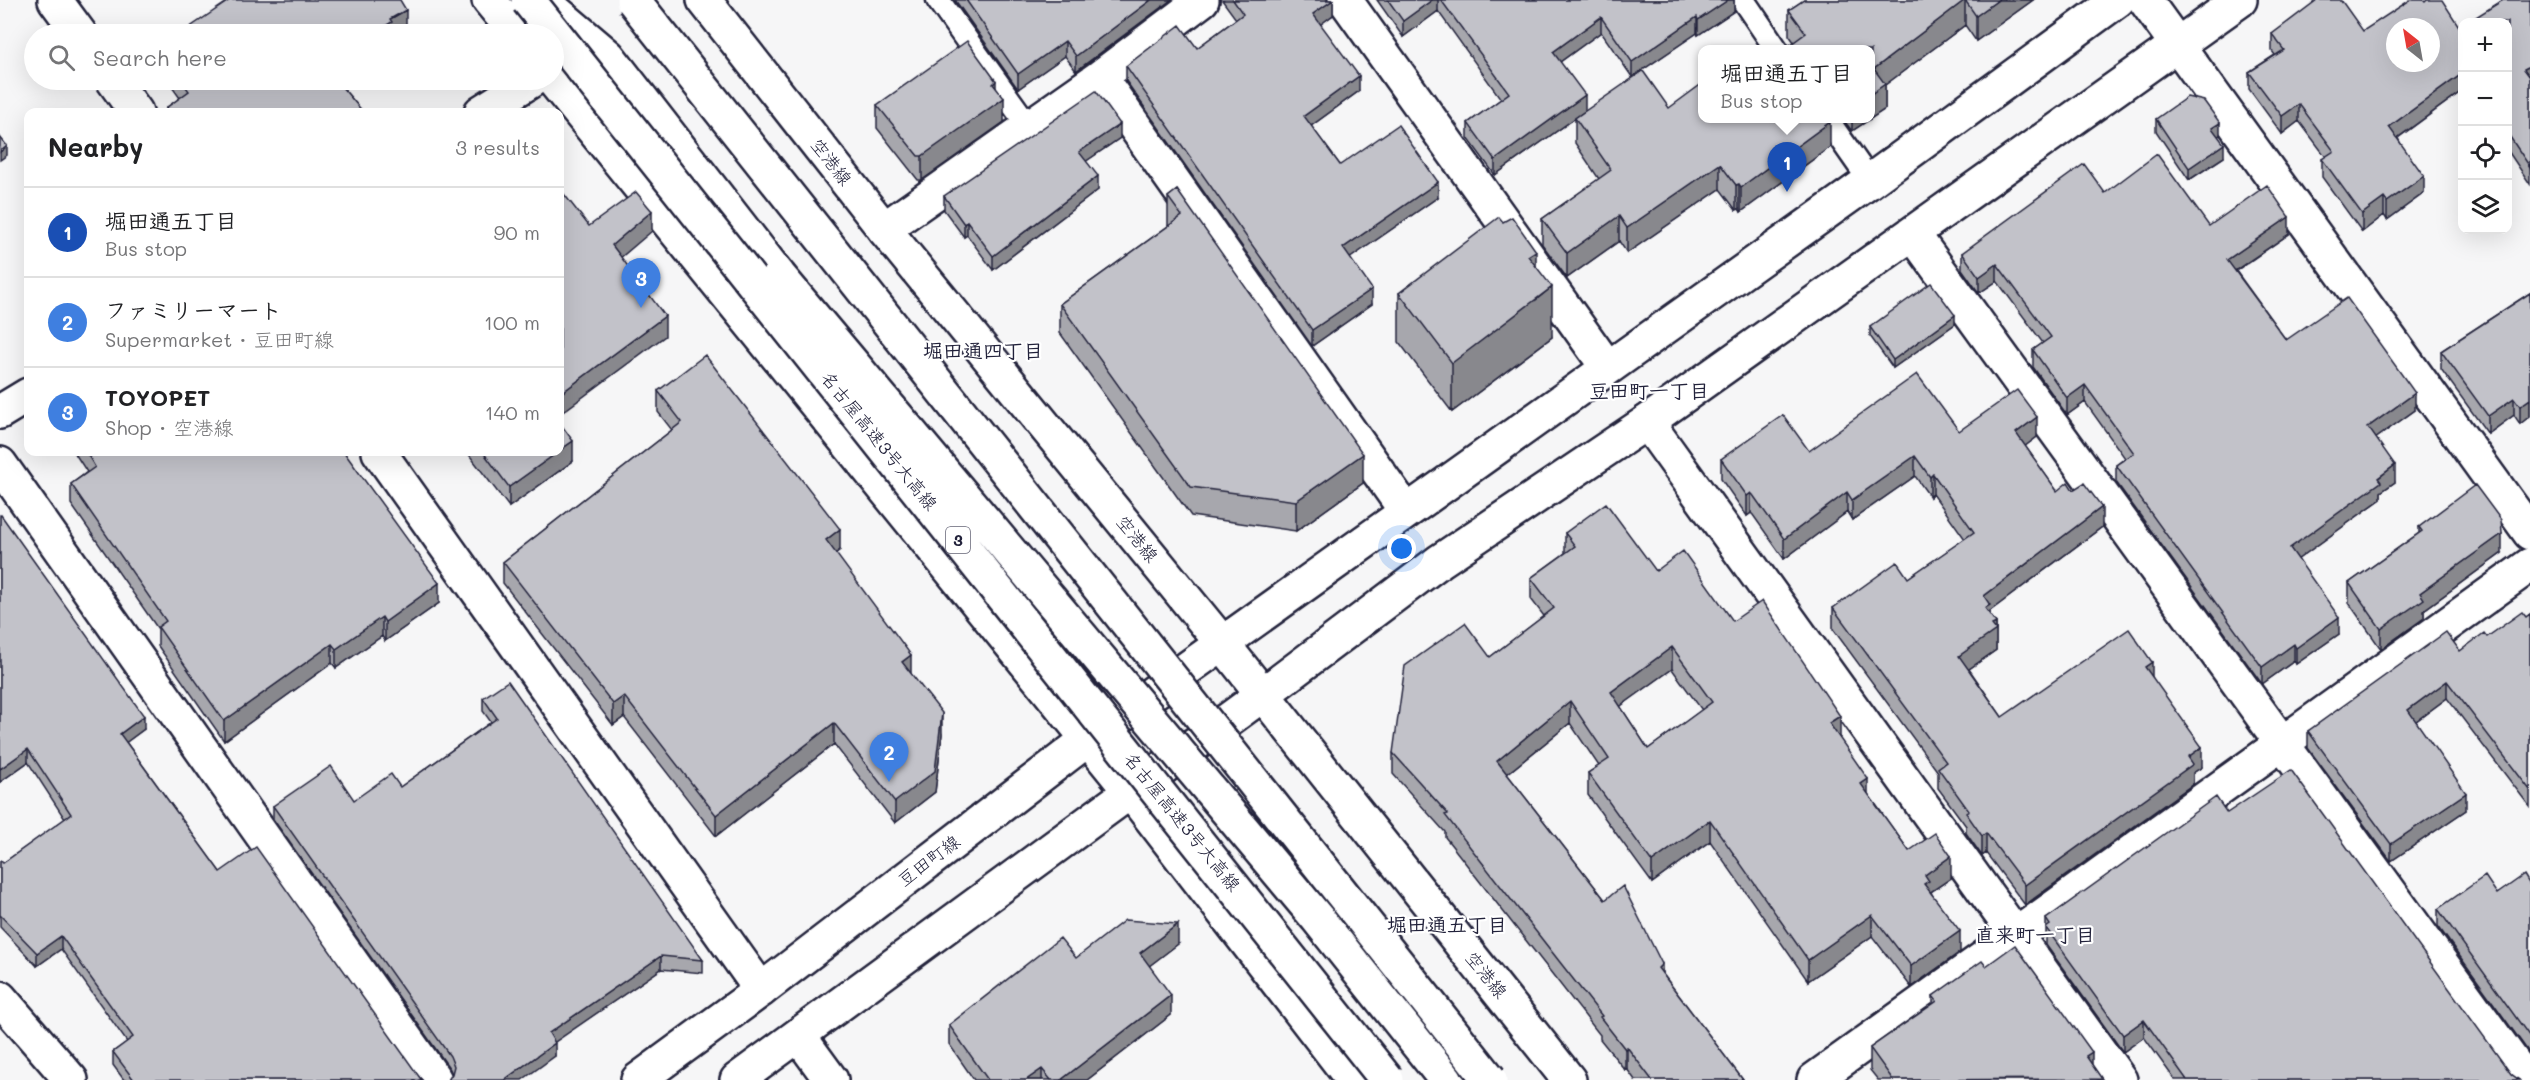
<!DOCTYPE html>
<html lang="en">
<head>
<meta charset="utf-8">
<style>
	:root { --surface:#fff; --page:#f2f2f2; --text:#202124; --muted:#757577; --line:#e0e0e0; --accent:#22223b }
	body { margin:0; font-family:Mali,"Klee One",sans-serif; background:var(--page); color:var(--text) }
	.controls { position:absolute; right:18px; top:18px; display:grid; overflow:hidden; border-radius:12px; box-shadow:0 6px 24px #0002 }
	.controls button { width:54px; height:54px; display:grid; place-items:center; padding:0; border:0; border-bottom:2px solid var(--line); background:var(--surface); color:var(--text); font:30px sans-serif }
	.compass { position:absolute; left:2386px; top:18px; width:54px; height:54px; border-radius:50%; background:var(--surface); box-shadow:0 6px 24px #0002; rotate:329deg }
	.you { position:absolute; left:1402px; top:549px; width:21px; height:21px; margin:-15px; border:4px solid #fff; border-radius:50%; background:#1a73e8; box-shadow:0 0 0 9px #1a73e833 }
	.badge { display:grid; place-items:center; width:39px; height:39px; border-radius:50%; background:var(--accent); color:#fff; font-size:20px; font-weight:700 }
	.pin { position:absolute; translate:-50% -50px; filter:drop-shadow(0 2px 3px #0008) }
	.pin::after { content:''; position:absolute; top:32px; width:21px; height:18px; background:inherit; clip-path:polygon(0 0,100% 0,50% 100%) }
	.popup { position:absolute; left:1698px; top:45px; width:177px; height:78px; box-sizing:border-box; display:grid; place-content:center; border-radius:12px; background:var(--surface); filter:drop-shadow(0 2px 4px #0005); font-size:20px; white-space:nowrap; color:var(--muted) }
	.popup b { font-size:22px; color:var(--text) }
	.popup::after { content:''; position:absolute; left:50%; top:100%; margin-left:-12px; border:12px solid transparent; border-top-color:var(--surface) }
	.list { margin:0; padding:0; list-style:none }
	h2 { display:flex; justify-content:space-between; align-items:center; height:78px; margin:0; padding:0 24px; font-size:26px }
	h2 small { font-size:20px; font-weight:400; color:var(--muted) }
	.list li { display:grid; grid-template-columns:39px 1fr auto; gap:18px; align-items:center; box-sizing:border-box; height:90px; padding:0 24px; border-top:2px solid var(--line) }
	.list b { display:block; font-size:22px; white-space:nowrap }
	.list p { margin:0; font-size:20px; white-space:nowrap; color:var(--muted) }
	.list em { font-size:20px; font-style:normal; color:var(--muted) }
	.icon { flex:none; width:33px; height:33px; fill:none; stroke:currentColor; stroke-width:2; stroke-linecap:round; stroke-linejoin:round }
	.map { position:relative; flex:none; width:2530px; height:1080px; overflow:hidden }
	.search { position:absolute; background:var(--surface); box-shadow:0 6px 24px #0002; left:24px; top:24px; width:540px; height:66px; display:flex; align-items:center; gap:15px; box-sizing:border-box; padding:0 21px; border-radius:33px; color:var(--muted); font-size:22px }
	.panel { position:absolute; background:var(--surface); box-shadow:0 6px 24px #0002; left:24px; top:108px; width:540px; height:348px; border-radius:12px }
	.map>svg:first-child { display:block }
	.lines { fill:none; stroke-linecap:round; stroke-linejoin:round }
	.service-casing { stroke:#22223b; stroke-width:27 }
	.minor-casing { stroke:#22223b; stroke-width:38 }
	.tertiary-casing { stroke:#22223b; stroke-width:38 }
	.primary-casing { stroke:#22223b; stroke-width:38 }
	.motorway-casing { stroke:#22223b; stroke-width:38 }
	.service { stroke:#fff; stroke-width:22 }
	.minor { stroke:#fff; stroke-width:33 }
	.tertiary { stroke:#fff; stroke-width:33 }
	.primary { stroke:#fff; stroke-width:33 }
	.motorway { stroke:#fff; stroke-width:33 }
	.motorway-bridge-casing { stroke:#22223b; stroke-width:38; stroke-linecap:butt }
	.motorway-bridge { stroke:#fff; stroke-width:33 }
	.wall { fill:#a7a7ad; stroke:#22223b; stroke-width:1.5; fill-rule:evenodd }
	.shaded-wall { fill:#88888d; stroke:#22223b; stroke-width:1.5 }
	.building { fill:#c2c2c9; stroke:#22223b; stroke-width:1.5; fill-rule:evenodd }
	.labels { text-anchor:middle; stroke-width:4.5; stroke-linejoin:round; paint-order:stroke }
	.shield { fill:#fff; stroke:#646476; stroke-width:1.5 }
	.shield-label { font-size:16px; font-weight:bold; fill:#22223b }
	.street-label { font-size:18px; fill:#22223b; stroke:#fff }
	.neighbourhood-label { font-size:20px; font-weight:bold; fill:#22223b; stroke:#fff }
</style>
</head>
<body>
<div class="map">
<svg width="2530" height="1080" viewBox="0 0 2530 1080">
	<rect width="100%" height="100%" fill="#f6f6f7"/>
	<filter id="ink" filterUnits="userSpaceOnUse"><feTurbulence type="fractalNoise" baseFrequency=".0167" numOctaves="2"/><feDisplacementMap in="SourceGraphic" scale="12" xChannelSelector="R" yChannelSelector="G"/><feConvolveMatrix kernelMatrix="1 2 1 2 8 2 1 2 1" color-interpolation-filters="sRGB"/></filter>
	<g filter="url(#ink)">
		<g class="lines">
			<g class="service-casing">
				<path id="service" d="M938,0l91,127
					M1743,0l34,50
					M1826,118l44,63"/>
			</g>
			<g class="minor-casing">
				<path id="minor" d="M55,0l25,34
					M1345,0l262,367
					M2145,0l385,533
					M1100,77l306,434
					M113,80l23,32
					M481,112l51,-32
					M884,229l216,-152 102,-77
					M1913,234l613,846
					M0,412l28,-17
					M1647,422l473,658
					M379,452l382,538
					M0,464l435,616
					M799,1036l32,44
					M1814,1080l716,-515"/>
			</g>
			<g class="tertiary-casing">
				<path id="tertiary" d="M0,998l71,82
					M638,1080l123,-90 326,-250 783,-559 248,-181
					M737,1080l525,-385 178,-134 207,-139 593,-422"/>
			</g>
			<g class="primary-casing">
				<path id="primary" d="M489,0l28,34
					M704,0l180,229 338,414 347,437
					M553,80l577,711 223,289"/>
			</g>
			<g class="motorway-casing">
				<path id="motorway" d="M542,0l66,56 171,220"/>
			</g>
			<use href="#service" class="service"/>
			<use href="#minor" class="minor"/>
			<use href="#tertiary" class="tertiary"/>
			<use href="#primary" class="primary"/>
			<use href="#motorway" class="motorway"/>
			<g class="motorway-bridge-casing">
				<path id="motorway-bridge" d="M528,0l859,1080
					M633,0l857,1080
					M779,276l538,642 129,162"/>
			</g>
			<use href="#motorway-bridge" class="motorway-bridge"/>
		</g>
		<path class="wall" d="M955,0h216l-95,71 -11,-15 -47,33z
			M1222,0h111v15l-13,9 39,67 -48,35 29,39 98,32 -88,61 22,46 -60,42 -186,-265v-15l71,-18 39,-29z
			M1377,0h357v11l-36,24 -1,-2 -65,44 -31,-45 -41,30 25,49 -90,64 -27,-37v-15l33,-24 -63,-88 -35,26z
			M1804,0h229l-57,41 -11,-16 -80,60v24l-33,22 -10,-13h29l-77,-76 -5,-7v-25z
			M2530,0v184l-22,-33v-129z
			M2425,2l35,26 3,-2v64l-65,48 26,55 -37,27 -3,-5 -22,17 -40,-55v-18l4,-2 -27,-36 -17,13 -33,-45v-17l26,-17 -3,-4v-17l91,-3z
			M167,80h169l27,32h-197v-4l14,-10z
			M996,88l8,34 -82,58h-4l-41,-52v-23z
			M1669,108l161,39 -89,65 -2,-3 -3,1 -16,-21 -93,64 -8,-12 -52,37 -25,-34v-25l57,-40 -24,-36v-25z
			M2156,119l64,16 -2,1 6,21 -35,23 -33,-49z
			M1120,138l-34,23 12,29 -105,80 -26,-35 -3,2 -20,-27v-14z
			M1177,190l186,293 -67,48 -105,-15 -131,-183v-29l108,-78v-29z
			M2209,226l80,8 -53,37 50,69 129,70 -39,28 19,44 -14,10v7l-83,60 41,75 -43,30 -2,-3 -32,23 -146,-202v-17l9,-7 -40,-56 -18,13 -34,-48v-17l10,-7 -46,-62 -18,12 -17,-24v-16z
			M1536,266l16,71 -100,75 -53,-70v-49z
			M2530,293v123l-10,8 -6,-9 -26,19 -47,-65v-18z
			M1955,324l-62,44 -23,-32v-9z
			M658,391l182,159 -5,4 76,120 31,60 -7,58 -40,31 -61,-79 -118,92 -92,-119 -11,8 -110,-142v-21l169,-132 -14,-18z
			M1959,431l78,6 -12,9 32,45 45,36 -112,84v4l6,8v27l-27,19 33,48 150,-40 50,90 -9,6v11l-168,121 -39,-52 -4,3 -16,-23v-7l-28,-38v-16l-105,-143v-21l75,-30 57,-39 -32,-45 -3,3 -15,-21 -63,44 -5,-8 -63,47 -31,-44 -2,-2 -4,3 -26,-37v-20l88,-8z
			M74,452h270l95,151 -54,38 -3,-5 -46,32 -4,-5 -108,78 -66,-95v-17l-87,-125v-20l16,-12z
			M467,452h93l13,9 -64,46z
			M0,516l144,213 -18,13 94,130 202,208h-298l-11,-15v-13l14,-10 -66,-93 -24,17 -37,-39v-65l3,1 62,-44 -37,-57 -28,20z
			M2419,527l83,26 -78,57v8l-43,31 -32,-46v-20l70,-50z
			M1565,533l91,38 77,50 107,116 -1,1 29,56 41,57 42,27 -20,14 29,60 -49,35 -39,-51 -64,45 -98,-140 -58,42 -64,-88v-22l11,-7 -29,-43 -63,51 155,199 81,107h-108l-8,-11 -2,1 -25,-31v-4l-155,-198v-5l-52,-58v-21l97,-96 54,-41 -13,-17v-21l34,-25zM1672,669l30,41 -54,39 -28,-43z
			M2530,614v193l-83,-109 -31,23 50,89 -75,51 -83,-113v-17l152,-80 66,-34z
			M483,698l220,262v13l-42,-4 -107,73 1,14 -103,18 -2,-5 -177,-250v-13l81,-6 46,-13 91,-65 -8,-11z
			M2227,813l284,261 8,6h-344l-31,-43 -21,15 -77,-107v-26z
			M2530,885v169l-92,-128v-17z
			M1178,944l-29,22 22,49 -84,65h-113l-25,-36v-19l127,-67z
			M1986,966l106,99 10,15h-224l-8,-10v-22l63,-45v-7z"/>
		<path class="shaded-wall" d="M1151,0h20l-95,71v-15z
			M1333,0v15l-20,15v-16z
			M1432,0h6v11l-35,26v-16z
			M1728,0h6v11l-36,24v-15z
			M1965,0v25l-80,60v24l-33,22v-13h19v-24l3,-25z
			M1998,0h35l-57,41v-25z
			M406,10v20l-8,4h-26l18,-15z
			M1601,17v15l-48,35v-15z
			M1697,17v16l-65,44v-15z
			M1065,41v15l-47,33v-15z
			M2530,66v17l-6,-14z
			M2463,73v17l-74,54v-17z
			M1359,76v15l-55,40v-15z
			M996,81v23l8,-6v24l-82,58v-24l71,-72z
			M1585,95v16l-90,64v-15z
			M2299,104v17l-17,13v-18z
			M1830,122v25l-89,65v-25z
			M2220,123v12l-8,5v-12z
			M1120,124v14l-41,28v-14z
			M2224,144v13l-35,23v-12z
			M7,146v9l-7,5v-8z
			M1720,164v25l-93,64v-25z
			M1098,176v14l-105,80v-14z
			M2424,176v17l-37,27v-18z
			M1438,182v15l-95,66v-15z
			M1739,184v25l-3,1v-25z
			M2384,198v17l-22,17v-18z
			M652,211v20l-40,34v-20z
			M1619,216v25l-52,37v-25z
			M2289,217v17l-62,42v-16z
			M967,221v14l-3,2v-13z
			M1536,251v49l16,-13v50l-100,75v-49l76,-107z
			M1997,264v17l-18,12v-16z
			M1372,289v15l-60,42v-16z
			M1955,315v9l-62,44v-8z
			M665,316v20l-105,78v-20z
			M2085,385v17l-18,13v-17z
			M2415,393v17l-47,34v-17z
			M2514,398v17l-26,19v-18z
			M2530,399v17l-10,8v-18z
			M2037,417v20l-21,16v-20z
			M573,441v20l-64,46v-20l49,-35h2v-2z
			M1363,454v29l-67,48v-30z
			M1915,456v20l-63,44v-20z
			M2395,465v17l-14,10v7l-91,66v-17z
			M1933,474v20l-3,3v-20z
			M1847,492v20l-63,47v-20z
			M1751,493v20l-4,3v-20z
			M2102,507v20l-112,84v14l-5,4 -1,-33z
			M840,529v21l-14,11v-21z
			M2502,534v19l-78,57v8l-43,31v-20l39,-36z
			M439,583v20l-54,38v-19z
			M382,617v19l-46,32v-19z
			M2339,617v17l-43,30v-16z
			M1996,623v27l-37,26v-20l33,-31z
			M332,644v19l-108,78v-20z
			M2294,644v17l-32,23v-17z
			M1672,647v22l-61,44v-21z
			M911,655v21l-9,-14z
			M2152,662v20l-7,-15z
			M2447,681v17l-39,29v-17z
			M624,696v21l-11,8v-21z
			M1570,701v22l-73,59v-21z
			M942,713v21l-7,58 -40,31v-21z
			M144,716v13l-24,18v-13z
			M1840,716v21l-11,8v-22z
			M834,723v21l-118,92v-21z
			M2202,747v20l-9,6v11l-168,121v-20l163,-128z
			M28,749v13l-28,20v-13z
			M1868,779v21l-7,-16z
			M2466,793v17l-75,51v-17z
			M1710,820v21l-58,42v-21z
			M1986,833v20l-4,3v-20z
			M1951,856v22l-22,15 -5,12 1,-30z
			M1872,915v21l-64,45v-21z
			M1178,924v20l-38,29v-20z
			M1960,931v21l-49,35v-21z
			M61,936v13l-24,17v-13z
			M661,956v13l-112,77v-13z
			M1662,964v22l-4,-18z
			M1171,995v20l-84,65h-26z
			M2144,1020v17l-21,15v-17z
			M555,1043v13l-33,24h-18z
			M1627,1047v22l-2,1v-21z
			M2092,1052v21l-6,-17z
			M1042,1069v11h-16z"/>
		<path class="building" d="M230,0h170l6,10 -16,9 2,3 -20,12h-192z
			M966,0h185l-75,56 -11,-15 -47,33z
			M1233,0h100l-20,14 46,62 -55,40 36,49 58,-40 40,57 -95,66 29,41 -60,41 -186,-264 54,-41 17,23 46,-34z
			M1388,0h44l-29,21z
			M1441,0h287l-30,20 -1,-3 -65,45 -31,-45 -48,35 32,43 -90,65 -27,-37 41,-30z
			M1804,0h194l-22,16 -11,-16 -91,69 11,15 -14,10v-44h-88l23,-17 -17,-23z
			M2317,0h24l22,31 47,-31h13l2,2 2,-2h15l18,28 3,-2v47l-74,54 35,49 -37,26 -3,-4 -22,16 -40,-55 12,-8 -35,-47 -17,12 -33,-44 35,-22 -12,-16zM2395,27h36v36h-36z
			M2503,0h27v66l-6,3 6,8v90l-22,-33v-112h-40z
			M967,41l29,40 -3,3 11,14 -82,58h-4l-41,-51z
			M1643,71l26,37 34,-25v35h125l2,4 -89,65 -2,-3 -3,1 -16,-21 -93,64 -8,-12 -52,37 -25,-34 69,-49 -36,-52z
			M181,80h155l27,32h-194l-3,-4 23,-17z
			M1096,91l24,33 -41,28 19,24 -105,80 -26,-35 -3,3 -20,-28z
			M2187,97l17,4 16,22 -8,5 12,16 -35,24 -33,-49z
			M0,137l7,9 -7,6z
			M2157,154l52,72 58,-41 22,32 -62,43 59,80 61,-42 68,95 -47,34 27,38 -17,13 3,4 -91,66 49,69 -43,31 -2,-4 -32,23 -146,-202 18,-12 -49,-68 -18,13 -34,-48 18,-13 -54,-73 -18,13 -17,-24 122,-89 21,29z
			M560,189l29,37 47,-34 16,19 -40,34 53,71 -105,78z
			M1177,190l186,264 -67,47 -105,-14 -131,-183 122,-88 -14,-19z
			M1499,217l4,5 9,-5 24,34 -8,5 24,31 -100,76 -53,-70z
			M1931,283l24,32 -62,45 -23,-33z
			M2530,293v106l-10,7 -6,-8 -26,18 -47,-65z
			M705,355l135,174 -14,11 85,115 -9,7 40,51 -7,58 -40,31 -61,-79 -118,92 -92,-119 -11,8 -110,-142 179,-140 -24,-31z
			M1917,374l42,57 58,-41 20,27 -21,16 41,58 11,-9 5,8 11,-7 18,24 -118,89 6,9 -5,3 11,15 -4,2 4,5 -37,26 43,61 127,-88 23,33 -7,5 57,80 -14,10 5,7 -168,121 -39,-52 -4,3 -16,-23 3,-2 -31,-43 8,-6 -113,-154 64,-46 11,16 66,-46 -41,-58 -3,3 -15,-21 -63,44 -5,-8 -63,47 -31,-44 -2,-2 -4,3 -26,-37 62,-44 26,36z
			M560,423l13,18 -13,9z
			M86,452h258l95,131 -54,39 -3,-5 -46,32 -4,-5 -108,77 -66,-94 8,-6 -95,-137 24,-17z
			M483,452h75l-49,35z
			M2475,485l26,35 1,14 -82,59 4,6 -43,30 -32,-46 73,-52 -3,-4z
			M1606,503l50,68 27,-20 50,70 29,-20 78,115 -11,7 39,56 -7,5 48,67 26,-18 16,23 -26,19 4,6 -5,3 36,47 -49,35 -39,-51 -64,45 -98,-140 -58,42 -64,-89 21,-14 -39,-58 -73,60 108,139 18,-14 39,78 -4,4 85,112h-91l-25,-33 -2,2 -25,-32 2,-1 -157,-201 3,-1 -55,-61 12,-87 60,-43 25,34 64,-49 -23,-30 44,-32 -10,-13zM1672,647l40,55 -64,47 -37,-57z
			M1,515l143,201 -24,18 100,138 36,-25 164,231 2,2h-288l-21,-28 20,-15 -72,-101 -24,17 -37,-38v-53l1,-1 2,2 68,-49 -43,-65 -28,20v-253z
			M2522,612l4,5 4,-3v176l-83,-109 -39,29 58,83 -75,51 -83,-113 138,-99 14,19 24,-18 3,4z
			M508,681l195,279 -42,-4 -112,77 6,10 -51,37h-56l4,-6 2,-8 -4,-10 -177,-250 58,-40 23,34 37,-26 9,13 97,-69 -14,-20z
			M2291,770l220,304 8,6h-332l-43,-60 -21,15 -77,-107 4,-3 -4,-6 170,-122 11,16z
			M2524,875l6,10v152l-92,-128 47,-33 12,18z
			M1125,920l53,4 -38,29 31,42 -110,85h-10l-9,-11 -16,11h-38l-39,-55 111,-87 16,20z
			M2015,945l77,107 -6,4 16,23 -209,1 -23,-32 67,-47 -4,-5 49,-35 4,5z"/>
	</g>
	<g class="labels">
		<rect class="shield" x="946" y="527" width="24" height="26" rx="4.5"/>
		<g class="shield-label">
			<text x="958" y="546">3</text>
		</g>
		<g class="street-label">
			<text transform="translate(831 162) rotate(52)" y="6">空港線</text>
			<text transform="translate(879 441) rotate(51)" y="6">名古屋高速3号大高線</text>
			<text transform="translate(1137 539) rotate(51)" y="6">空港線</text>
			<text transform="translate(1182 822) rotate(51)" y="6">名古屋高速3号大高線</text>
			<text transform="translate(929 861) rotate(-37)" y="6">豆田町線</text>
			<text transform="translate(1486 975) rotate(51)" y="6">空港線</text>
		</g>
		<g class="neighbourhood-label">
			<text x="983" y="358">堀田通四丁目</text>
			<text x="1649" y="398">豆田町一丁目</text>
			<text x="1447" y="932">堀田通五丁目</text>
			<text x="2035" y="942">直来町一丁目</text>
		</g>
	</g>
</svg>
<div class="controls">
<button>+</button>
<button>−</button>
<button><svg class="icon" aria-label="locate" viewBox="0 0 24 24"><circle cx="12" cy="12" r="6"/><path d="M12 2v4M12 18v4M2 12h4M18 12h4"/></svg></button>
<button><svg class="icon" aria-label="layers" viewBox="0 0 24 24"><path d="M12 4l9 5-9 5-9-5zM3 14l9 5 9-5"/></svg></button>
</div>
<svg class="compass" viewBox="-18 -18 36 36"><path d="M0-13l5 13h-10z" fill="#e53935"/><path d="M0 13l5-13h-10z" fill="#757577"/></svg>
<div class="you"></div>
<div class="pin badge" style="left:1787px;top:192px;background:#1a4fb4">1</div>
<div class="popup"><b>堀田通五丁目</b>Bus stop</div>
<div class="pin badge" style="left:889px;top:782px;background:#3f7fe0">2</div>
<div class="pin badge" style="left:641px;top:308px;background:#3f7fe0">3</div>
<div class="search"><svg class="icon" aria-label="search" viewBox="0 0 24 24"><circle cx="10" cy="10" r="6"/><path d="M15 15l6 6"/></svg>Search here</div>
<section class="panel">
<h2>Nearby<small>3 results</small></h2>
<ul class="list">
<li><span class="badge" style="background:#1a4fb4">1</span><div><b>堀田通五丁目</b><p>Bus stop</p></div><em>90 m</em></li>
<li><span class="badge" style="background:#3f7fe0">2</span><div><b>ファミリーマート</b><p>Supermarket · 豆田町線</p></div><em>100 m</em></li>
<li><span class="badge" style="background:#3f7fe0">3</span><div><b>TOYOPET</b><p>Shop · 空港線</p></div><em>140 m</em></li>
</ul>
</section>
</div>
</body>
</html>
